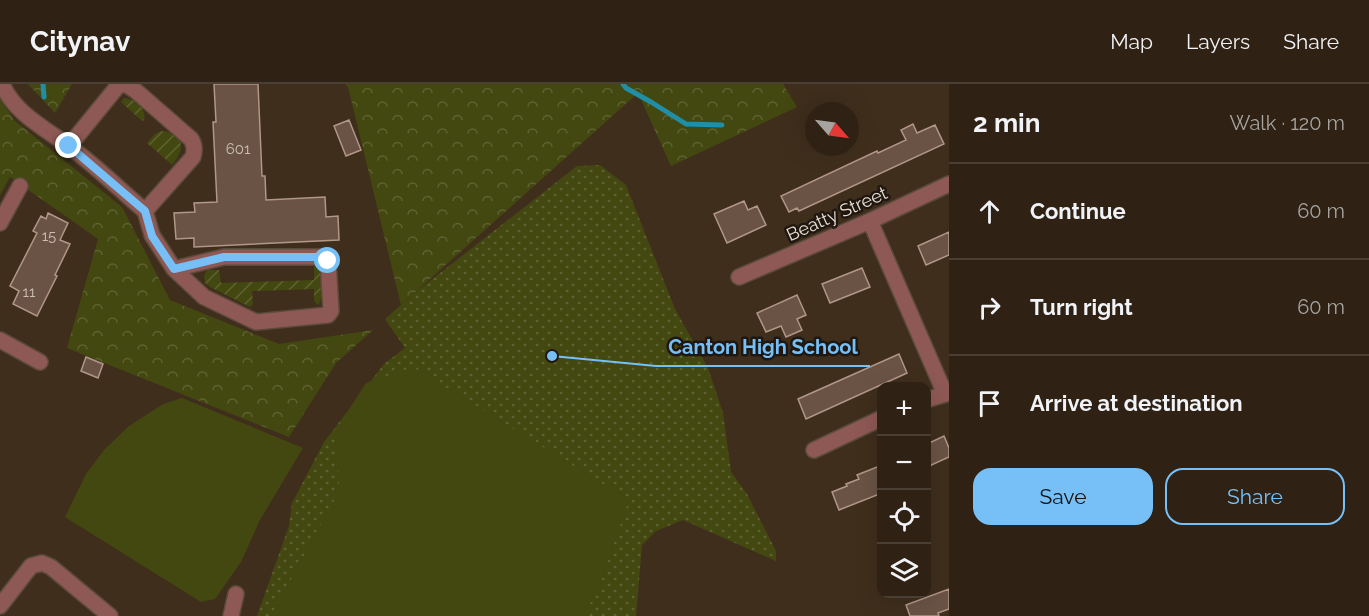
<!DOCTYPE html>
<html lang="en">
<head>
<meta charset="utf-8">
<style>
	:root { --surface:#2f2215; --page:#372a1e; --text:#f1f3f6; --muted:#a7a4a0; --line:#4a3f34; --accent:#77c0f7 }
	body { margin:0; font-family:Raleway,sans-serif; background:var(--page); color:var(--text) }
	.controls { position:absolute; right:18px; bottom:18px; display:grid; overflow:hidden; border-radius:12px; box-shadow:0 6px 24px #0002 }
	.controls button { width:54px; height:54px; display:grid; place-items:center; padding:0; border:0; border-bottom:2px solid var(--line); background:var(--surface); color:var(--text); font:30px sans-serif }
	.compass { position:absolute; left:805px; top:18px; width:54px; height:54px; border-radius:50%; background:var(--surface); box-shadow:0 6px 24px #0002; rotate:118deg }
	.stop { position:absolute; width:18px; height:18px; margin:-14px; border:4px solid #77c0f7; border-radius:50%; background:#fff }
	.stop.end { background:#77c0f7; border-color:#fff; box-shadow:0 2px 6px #0008 }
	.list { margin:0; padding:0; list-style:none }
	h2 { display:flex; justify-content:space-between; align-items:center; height:78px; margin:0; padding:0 24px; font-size:26px }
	h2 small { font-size:20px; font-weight:400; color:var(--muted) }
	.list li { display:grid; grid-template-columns:39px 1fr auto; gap:18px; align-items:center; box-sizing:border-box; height:96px; padding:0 24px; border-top:2px solid var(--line) }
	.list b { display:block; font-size:22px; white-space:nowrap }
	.list em { font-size:20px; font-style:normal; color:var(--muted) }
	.actions { display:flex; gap:12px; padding:18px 24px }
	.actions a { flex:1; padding:14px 0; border:2px solid var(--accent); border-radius:18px; text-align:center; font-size:21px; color:var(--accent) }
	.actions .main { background:var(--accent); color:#111 }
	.icon { flex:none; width:33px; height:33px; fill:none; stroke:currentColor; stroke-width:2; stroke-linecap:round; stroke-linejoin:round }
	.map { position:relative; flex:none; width:949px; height:532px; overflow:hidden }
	header { display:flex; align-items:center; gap:36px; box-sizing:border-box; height:84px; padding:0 30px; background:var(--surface); border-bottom:2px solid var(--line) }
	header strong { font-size:28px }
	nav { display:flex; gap:33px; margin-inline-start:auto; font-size:21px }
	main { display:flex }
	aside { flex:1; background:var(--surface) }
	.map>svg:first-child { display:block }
	.grass { fill:url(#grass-dots) }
	.forest { fill:url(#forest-crowns) }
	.park { fill:#434811 }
	.garden { fill:url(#garden-furrows) }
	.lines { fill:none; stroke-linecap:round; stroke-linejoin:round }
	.stream { stroke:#208ea4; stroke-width:5 }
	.building { fill:#6a5345; stroke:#b19787; stroke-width:1.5 }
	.minor-casing { stroke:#5b4a3a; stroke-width:18 }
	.minor { stroke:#8e5954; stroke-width:15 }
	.route { stroke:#77c0f7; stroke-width:8 }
	.labels { text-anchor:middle; stroke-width:5; stroke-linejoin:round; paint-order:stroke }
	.number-label { font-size:15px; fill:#cbbdb1 }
	.street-label { font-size:18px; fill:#ebe0d5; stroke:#201810 }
	.leader { fill:none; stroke:#77c0f7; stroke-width:2 }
	.callout-dot { fill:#77c0f7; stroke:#201810; stroke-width:2 }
	.callout-label { font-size:20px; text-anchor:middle; font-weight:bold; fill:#77c0f7; stroke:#201810; stroke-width:5; stroke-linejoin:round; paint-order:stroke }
</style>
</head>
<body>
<header>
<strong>Citynav</strong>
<nav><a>Map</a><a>Layers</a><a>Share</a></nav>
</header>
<main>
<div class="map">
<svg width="949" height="532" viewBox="0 0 949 532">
	<defs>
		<pattern id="grass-dots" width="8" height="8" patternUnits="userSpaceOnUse" patternTransform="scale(1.5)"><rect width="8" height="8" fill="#434811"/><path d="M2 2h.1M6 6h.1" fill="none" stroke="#5e6233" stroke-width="1.8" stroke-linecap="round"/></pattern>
		<pattern id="forest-crowns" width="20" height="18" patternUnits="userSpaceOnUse" patternTransform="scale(1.5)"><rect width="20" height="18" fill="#434811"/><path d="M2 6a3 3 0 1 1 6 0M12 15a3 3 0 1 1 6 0" fill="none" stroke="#5e6233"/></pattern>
		<pattern id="garden-furrows" width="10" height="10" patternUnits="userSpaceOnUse" patternTransform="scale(1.5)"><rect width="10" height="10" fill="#434811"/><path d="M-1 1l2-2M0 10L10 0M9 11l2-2" fill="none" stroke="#5e6233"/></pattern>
	</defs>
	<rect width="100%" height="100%" fill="#3f2e1c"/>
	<path class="grass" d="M600,81l26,20 49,124 33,59 15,45 8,59 16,22 29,57v10l-93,-41 -27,11 -14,14 -6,71h-379l32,-90 3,-23 32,-61 60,-78 21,-16 -20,-29 32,-28 160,-125z"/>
	<path class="forest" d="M28,0h44l-17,29z
		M345,0h438l14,23 -126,59 -33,-73 -237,212 -53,-218z
		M0,15l14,21 108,87 48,93 109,44 94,-14 -37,33 -47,74 -222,-89 31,-109 -88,-62 -10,18z"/>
	<path class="park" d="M413,283l216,133 -32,93 -15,23h-311l68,-125 -2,-63 29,-45z
		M182,314l121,50 -43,72 -19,42 -26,37 -14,3 -136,-85 21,-43 18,-24 25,-24 34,-22z"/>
	<path class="garden" d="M124,14c11,1 23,10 20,22l-2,1 -21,-19z
		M161,47c25,1 24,19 11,34l-25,-22 8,-9z
		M317,180l3,2 1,3 2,25 -4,10 -1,1 -4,-4v-12l-62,2 1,13 -3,3 -40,-20 -5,-4 -1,-7 3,-6h12l2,13 93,-3v-14z"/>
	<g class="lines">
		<path class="stream" d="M43,0l1,13
			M623,0l3,4 25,14 35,22 36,1"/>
	</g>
	<path class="building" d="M214,0h44l4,92h3l1,24 59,-3 1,20 12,-1 1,24 -145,7v-9l-18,1 -2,-26 21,-1 -1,-9 23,-1 -4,-80h3z
		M349,36l12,30 -15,6 -12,-30z
		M913,40l4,9 18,-8 9,19 -145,67 -2,-3 -8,4 -8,-16 96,-45 1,2 28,-13 -5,-10z
		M744,117l4,9 9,-4 9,19 -39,18 -13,-29z
		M48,129l20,10 -8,17 10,4 -15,31 2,1 -20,40 -24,-12 6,-13 -9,-5 27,-53 -4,-2 8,-15 5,3z
		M949,148v23l-23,10 -8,-19z
		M862,184l8,19 -40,16 -8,-19z
		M797,211l9,20 -9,4 5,11 -16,7 -5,-11 -15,6 -9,-19z
		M899,270l8,19 -101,46 -8,-20z
		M86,273l17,7 -5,14 -17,-7z
		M944,352l5,12v9l-22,10v-23z
		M882,381v28l-43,17 -7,-18 15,-6 -1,-2 13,-5 -2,-4z
		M949,505v20l-11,4 1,3h-29l-4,-11z"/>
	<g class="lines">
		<g class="minor-casing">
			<path id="minor" d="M2,0c13,30 43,44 68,63 26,19 50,43 75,64l48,-54c2,-7 2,-12 -2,-18l-55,-48 -9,-6 -5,-1 -5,3 -48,59
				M145,127l7,24 22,34 30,28 52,25 72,-7 3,-4 -3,-50 -4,-4h-100l-50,12
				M870,137l75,173
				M0,139l20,-37
				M739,193l131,-56 79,-37
				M0,256l40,22
				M926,316l23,-7
				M814,366l68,-32
				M0,522l31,-40 11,-3 9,4 59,49
				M231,532l5,-22"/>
		</g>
		<use href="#minor" class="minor"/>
	</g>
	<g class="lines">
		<path class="route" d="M69,62l76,65 7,25 22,33 50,-12h100l4,4"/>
	</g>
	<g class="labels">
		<g class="number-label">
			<text x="238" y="70">601</text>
			<text x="49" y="157">15</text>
			<text x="29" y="213">11</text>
		</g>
		<g class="street-label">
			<text transform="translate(837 130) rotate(-24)" y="6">Beatty Street</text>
		</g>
	</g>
	<path class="leader" d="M552 272L656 282H870"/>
	<circle class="callout-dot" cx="552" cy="272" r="6"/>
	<g class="callout-label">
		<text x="763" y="270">Canton High School</text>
	</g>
</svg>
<div class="controls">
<button>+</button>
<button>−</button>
<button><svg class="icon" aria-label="locate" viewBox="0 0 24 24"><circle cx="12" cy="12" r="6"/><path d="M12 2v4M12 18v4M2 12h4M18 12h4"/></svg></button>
<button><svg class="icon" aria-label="layers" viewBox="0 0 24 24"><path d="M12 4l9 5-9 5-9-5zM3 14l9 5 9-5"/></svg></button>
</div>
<svg class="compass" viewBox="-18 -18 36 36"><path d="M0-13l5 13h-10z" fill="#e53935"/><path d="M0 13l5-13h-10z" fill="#a7a4a0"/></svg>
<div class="stop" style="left:328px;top:177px"></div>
<div class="stop end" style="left:69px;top:62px"></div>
</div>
<aside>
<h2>2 min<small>Walk · 120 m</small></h2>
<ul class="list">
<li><svg class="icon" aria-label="ahead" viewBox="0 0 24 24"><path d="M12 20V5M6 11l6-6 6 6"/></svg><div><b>Continue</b></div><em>60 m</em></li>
<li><svg class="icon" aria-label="right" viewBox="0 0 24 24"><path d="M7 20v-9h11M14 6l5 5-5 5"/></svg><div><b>Turn right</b></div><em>60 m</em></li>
<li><svg class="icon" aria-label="arrive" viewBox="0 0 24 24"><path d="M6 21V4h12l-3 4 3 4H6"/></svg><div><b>Arrive at destination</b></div></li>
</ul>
<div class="actions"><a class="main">Save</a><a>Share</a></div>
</aside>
</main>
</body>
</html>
